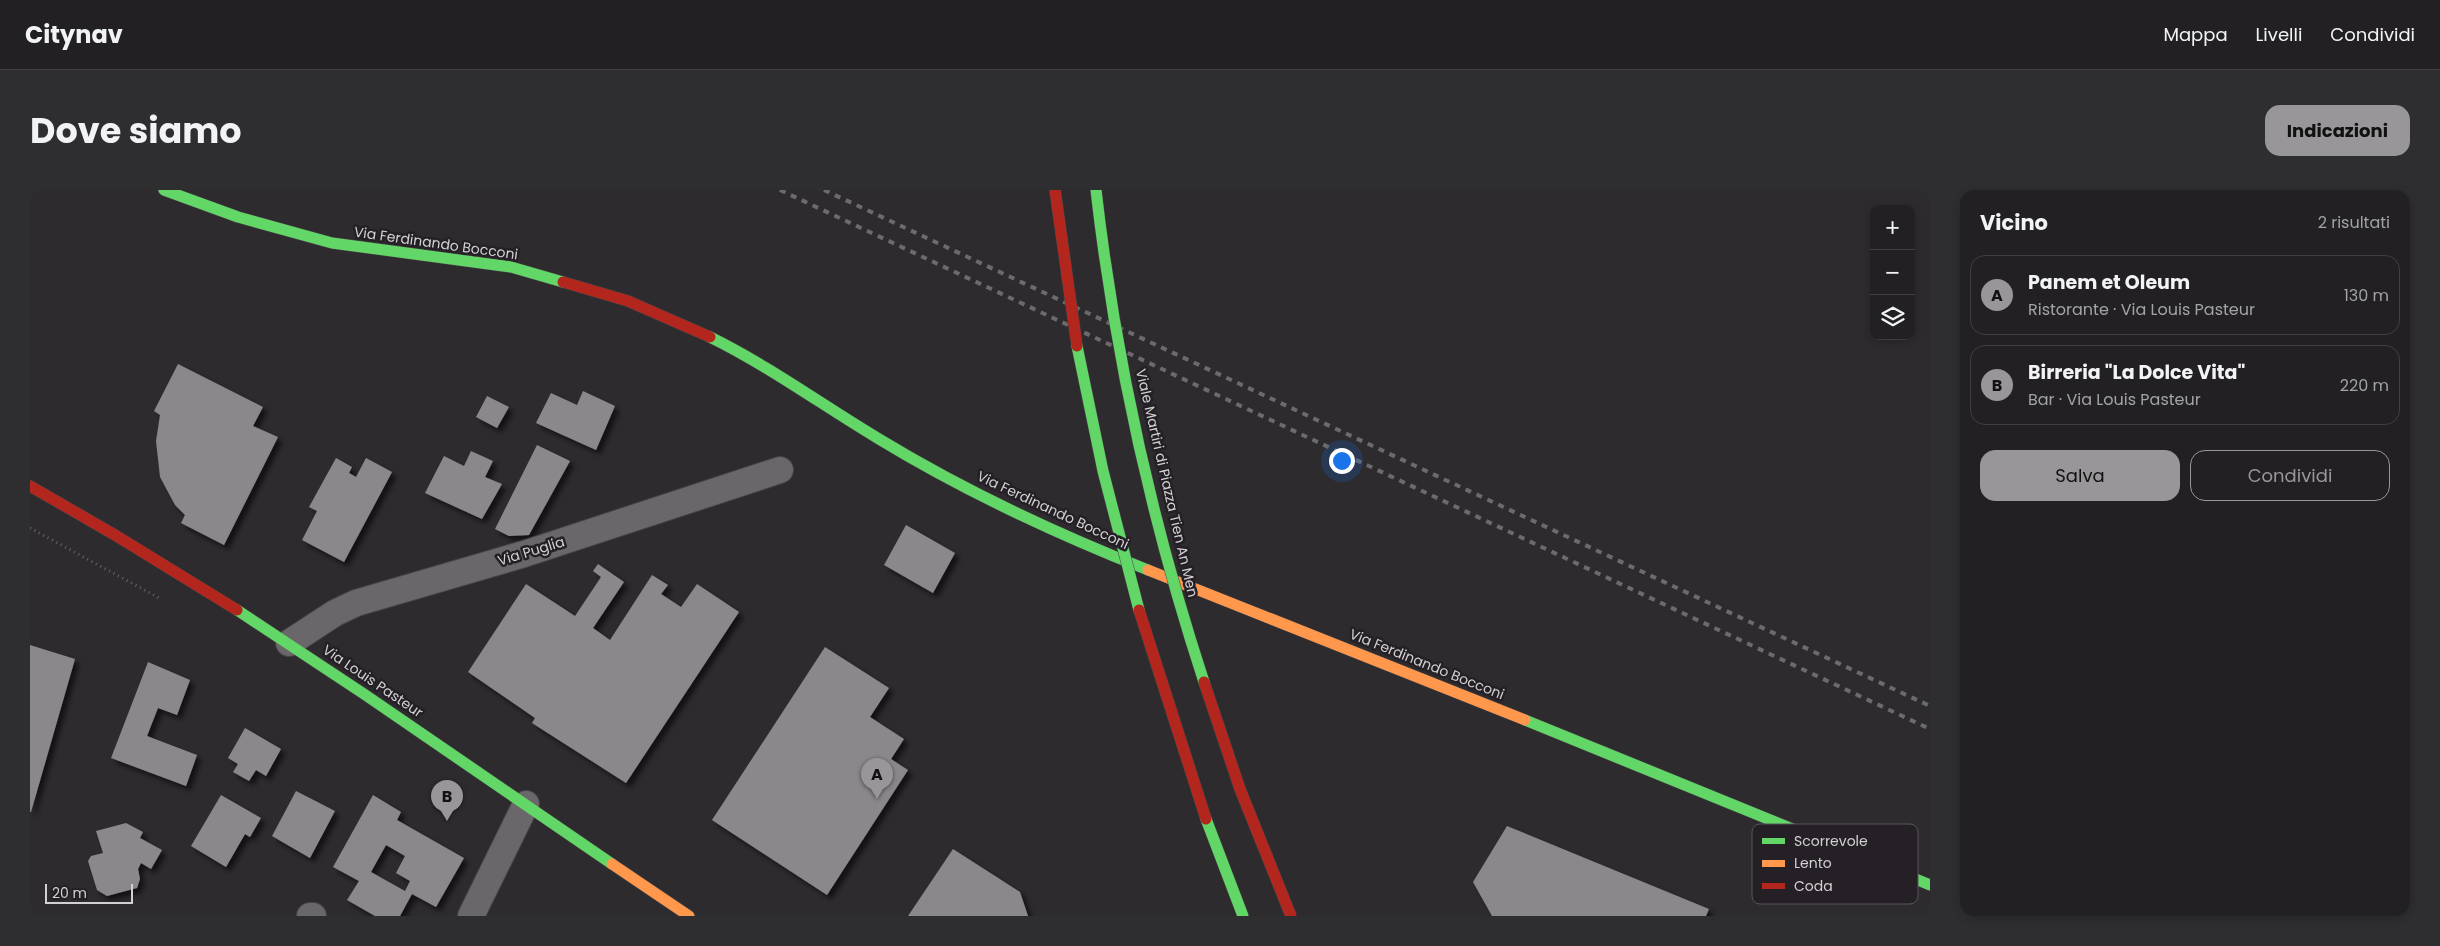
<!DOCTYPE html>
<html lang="it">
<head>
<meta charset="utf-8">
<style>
	:root { --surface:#222023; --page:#2e2d30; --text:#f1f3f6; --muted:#a2a3a6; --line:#3f3e41; --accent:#99969a }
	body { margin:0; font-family:Poppins,sans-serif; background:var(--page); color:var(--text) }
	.controls { position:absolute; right:15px; top:15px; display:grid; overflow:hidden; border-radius:10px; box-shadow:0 2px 8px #0003 }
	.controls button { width:45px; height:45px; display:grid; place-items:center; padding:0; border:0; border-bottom:1px solid var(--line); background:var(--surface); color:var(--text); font:25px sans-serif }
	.scale { position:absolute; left:15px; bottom:12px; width:88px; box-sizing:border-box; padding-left:5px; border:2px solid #d3d0d4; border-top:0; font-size:14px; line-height:18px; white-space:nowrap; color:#d3d0d4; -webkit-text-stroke:4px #252026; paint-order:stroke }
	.you { position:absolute; left:1311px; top:270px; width:18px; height:18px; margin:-12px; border:4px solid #fff; border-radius:50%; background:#1a73e8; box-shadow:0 0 0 8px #1a73e833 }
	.badge { display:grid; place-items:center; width:32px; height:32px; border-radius:50%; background:var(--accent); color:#111; font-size:16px; font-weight:700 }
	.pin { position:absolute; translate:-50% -41px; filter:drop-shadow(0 1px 2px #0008) }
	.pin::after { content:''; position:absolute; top:26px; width:18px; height:15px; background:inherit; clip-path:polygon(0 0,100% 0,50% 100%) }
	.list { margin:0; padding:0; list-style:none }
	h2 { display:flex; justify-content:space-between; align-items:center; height:65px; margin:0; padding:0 20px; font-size:21px }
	h2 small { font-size:16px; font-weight:400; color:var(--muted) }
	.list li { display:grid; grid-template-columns:32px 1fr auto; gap:15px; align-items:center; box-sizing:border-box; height:80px; margin:0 10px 10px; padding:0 10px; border:1px solid var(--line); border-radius:15px }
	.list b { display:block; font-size:19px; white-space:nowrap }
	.list p { margin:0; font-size:16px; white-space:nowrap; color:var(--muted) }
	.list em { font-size:16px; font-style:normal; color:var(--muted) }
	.actions { display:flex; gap:10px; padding:15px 20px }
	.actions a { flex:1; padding:11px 0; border:1px solid var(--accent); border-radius:15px; text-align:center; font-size:18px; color:var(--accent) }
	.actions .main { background:var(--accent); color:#111 }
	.icon { flex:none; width:28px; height:28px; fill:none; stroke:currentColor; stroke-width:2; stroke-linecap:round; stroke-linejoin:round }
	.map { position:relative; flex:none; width:1900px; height:726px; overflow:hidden; border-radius:15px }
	header { display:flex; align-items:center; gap:30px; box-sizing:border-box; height:70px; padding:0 25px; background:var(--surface); border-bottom:1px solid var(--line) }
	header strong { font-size:24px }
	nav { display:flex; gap:28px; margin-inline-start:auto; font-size:18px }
	.intro { display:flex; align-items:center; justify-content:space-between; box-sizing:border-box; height:120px; padding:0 30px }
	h1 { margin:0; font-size:35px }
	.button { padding:12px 22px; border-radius:15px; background:var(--accent); color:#111; font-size:18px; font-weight:700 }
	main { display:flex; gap:30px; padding:0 30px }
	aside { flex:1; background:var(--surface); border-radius:15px; box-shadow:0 2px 8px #0003 }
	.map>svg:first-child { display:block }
	.building { fill:#8a888b; fill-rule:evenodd; filter:url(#shadow) }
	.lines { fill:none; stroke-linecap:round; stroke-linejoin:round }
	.street-casing { stroke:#484648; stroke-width:28 }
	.fast-casing { stroke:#484648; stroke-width:12 }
	.slow-casing { stroke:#484648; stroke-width:12 }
	.jam-casing { stroke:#484648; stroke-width:12 }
	.path { stroke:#666466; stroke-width:3; stroke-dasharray:1 4; stroke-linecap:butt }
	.street { stroke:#6a676a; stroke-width:26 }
	.fast { stroke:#63d668; stroke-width:11 }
	.slow { stroke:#ff974d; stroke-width:11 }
	.jam { stroke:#b3261e; stroke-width:11 }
	.rail { stroke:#6b6a6c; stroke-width:4; stroke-dasharray:6 6; stroke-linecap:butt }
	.fast-bridge-casing { stroke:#484648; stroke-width:12; stroke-linecap:butt }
	.jam-bridge-casing { stroke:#484648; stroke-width:12; stroke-linecap:butt }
	.fast-bridge { stroke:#63d668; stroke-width:11 }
	.jam-bridge { stroke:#b3261e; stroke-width:11 }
	.labels { text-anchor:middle; stroke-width:5; stroke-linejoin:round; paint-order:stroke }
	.street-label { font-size:14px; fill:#d3d0d4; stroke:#252026 }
	.key { fill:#252026; stroke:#59555a; stroke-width:1 }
	.key-label { font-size:14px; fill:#d3d0d4 }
</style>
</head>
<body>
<header>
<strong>Citynav</strong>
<nav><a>Mappa</a><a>Livelli</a><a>Condividi</a></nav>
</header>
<div class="intro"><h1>Dove siamo</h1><a class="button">Indicazioni</a></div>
<main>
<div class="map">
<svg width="1900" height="726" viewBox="0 0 1900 726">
	<defs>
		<filter id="shadow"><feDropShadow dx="4.5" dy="4.5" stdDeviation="2.5" flood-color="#0009"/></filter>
	</defs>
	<rect width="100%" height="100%" fill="#2e2b2f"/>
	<path class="building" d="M148,174l85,43 -10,19 25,11 -54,108 -43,-22 4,-8 -10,-10 -15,-28 -4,-36 4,-26 -6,-4z
		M553,201l32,15 -19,44 -60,-27 15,-30 26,12z
		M457,206l22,11 -12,21 -21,-11z
		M507,255l33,16 -41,74 -20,1 -14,-7z
		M441,261l22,10 -8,16 17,7 -20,35 -57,-26 19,-37 20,10z
		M306,268l16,9 -3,6 7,4 10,-19 26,14 -48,90 -42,-22 15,-29 -8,-4z
		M876,335l49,28 -22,40 -49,-28z
		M568,374l26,18 -31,46 17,12 42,-65 16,10 -7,9 20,13 16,-23 42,28 -113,171 -94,-60 3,-5 -67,-46 58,-88 49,32 26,-39 -8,-6z
		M0,455l45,14 -44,153h-1z
		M795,457l64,41 -19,29 34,22 -13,20 17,11 -81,125 -115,-75z
		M118,472l42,18 -13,35 -19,-7 -11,28 50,19 -11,31 -75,-28z
		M215,538l36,21 -15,27 -10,-6 -7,11 -16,-9 5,-8 -10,-6z
		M266,601l39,20 -25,47 -38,-22z
		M191,605l40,23 -11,19 -5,-3 -19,33 -35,-21z
		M343,605l28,17 -4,8 67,38 -28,49 -24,-13 -12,22h-25l-28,-16 12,-19 -26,-14zM356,655l19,11 -9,17 14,8 -5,10 -34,-19z
		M96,633l17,9 -3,6 22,12 -11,19 -10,-6 -3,6 2,10 -3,9 -30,8 -10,-6 -9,-29 3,-5 12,-3 -7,-22z
		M1477,636l202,83 -3,7h-214l-19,-34z
		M923,659l67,43 8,24h-120z"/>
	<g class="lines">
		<g class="street-casing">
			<path id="street" d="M259,453l46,-30 21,-10 168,-49 256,-84
				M280,726h3
				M441,726l55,-112"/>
		</g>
		<g class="fast-casing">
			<path id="fast" d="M134,0l74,27 94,26 179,24 52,15
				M680,147c59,29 112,68 169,102 84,51 178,95 269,131
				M207,420l127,84 248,170
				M1495,530l405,165"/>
		</g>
		<g class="slow-casing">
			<path id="slow" d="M1118,380l377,150
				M582,674l77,52"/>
		</g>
		<g class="jam-casing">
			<path id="jam" d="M533,92l65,19 82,36
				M0,296l85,49 122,75"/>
		</g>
		<path class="path" d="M0,338l131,71"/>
		<use href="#street" class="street"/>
		<use href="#fast" class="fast"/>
		<use href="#slow" class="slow"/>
		<use href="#jam" class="jam"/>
		<path class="rail" d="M750,0l1150,539
			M794,0l1106,516"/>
		<g class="fast-bridge-casing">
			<path id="fast-bridge" d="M1066,0c19,166 56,333 108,492
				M1047,156l26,125 36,139
				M1176,629l37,97"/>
		</g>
		<g class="jam-bridge-casing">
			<path id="jam-bridge" d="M1025,0l22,156
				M1109,420l67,209
				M1174,492l36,107 51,127"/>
		</g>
		<use href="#fast-bridge" class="fast-bridge"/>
		<use href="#jam-bridge" class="jam-bridge"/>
	</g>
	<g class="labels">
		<g class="street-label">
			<text transform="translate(406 53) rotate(8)" y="5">Via Ferdinando Bocconi</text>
			<text transform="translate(1137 293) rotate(77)" y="5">Viale Martiri di Piazza Tien An Men</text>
			<text transform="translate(1023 320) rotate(25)" y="5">Via Ferdinando Bocconi</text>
			<text transform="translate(501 361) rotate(-17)" y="5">Via Puglia</text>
			<text transform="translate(1397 474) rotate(22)" y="5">Via Ferdinando Bocconi</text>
			<text transform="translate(343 491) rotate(34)" y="5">Via Louis Pasteur</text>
		</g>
	</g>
	<rect x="1722" y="634" width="166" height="80" rx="8" class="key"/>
	<rect x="1732" y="648" width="23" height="6" fill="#63d668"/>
	<rect x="1732" y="670" width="23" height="7" fill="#ff974d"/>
	<rect x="1732" y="693" width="23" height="6" fill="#b3261e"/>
	<g class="key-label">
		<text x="1764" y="656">Scorrevole</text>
		<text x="1764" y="678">Lento</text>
		<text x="1764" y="701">Coda</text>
	</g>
</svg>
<div class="controls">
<button>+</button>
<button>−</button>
<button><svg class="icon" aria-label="layers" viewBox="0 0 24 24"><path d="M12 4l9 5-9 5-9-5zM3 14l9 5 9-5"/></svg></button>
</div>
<div class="scale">20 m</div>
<div class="you"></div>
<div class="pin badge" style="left:847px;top:609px">A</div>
<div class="pin badge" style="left:417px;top:631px">B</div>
</div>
<aside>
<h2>Vicino<small>2 risultati</small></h2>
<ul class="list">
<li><span class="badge">A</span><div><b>Panem et Oleum</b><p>Ristorante · Via Louis Pasteur</p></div><em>130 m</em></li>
<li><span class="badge">B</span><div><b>Birreria &quot;La Dolce Vita&quot;</b><p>Bar · Via Louis Pasteur</p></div><em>220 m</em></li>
</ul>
<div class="actions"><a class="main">Salva</a><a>Condividi</a></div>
</aside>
</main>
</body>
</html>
